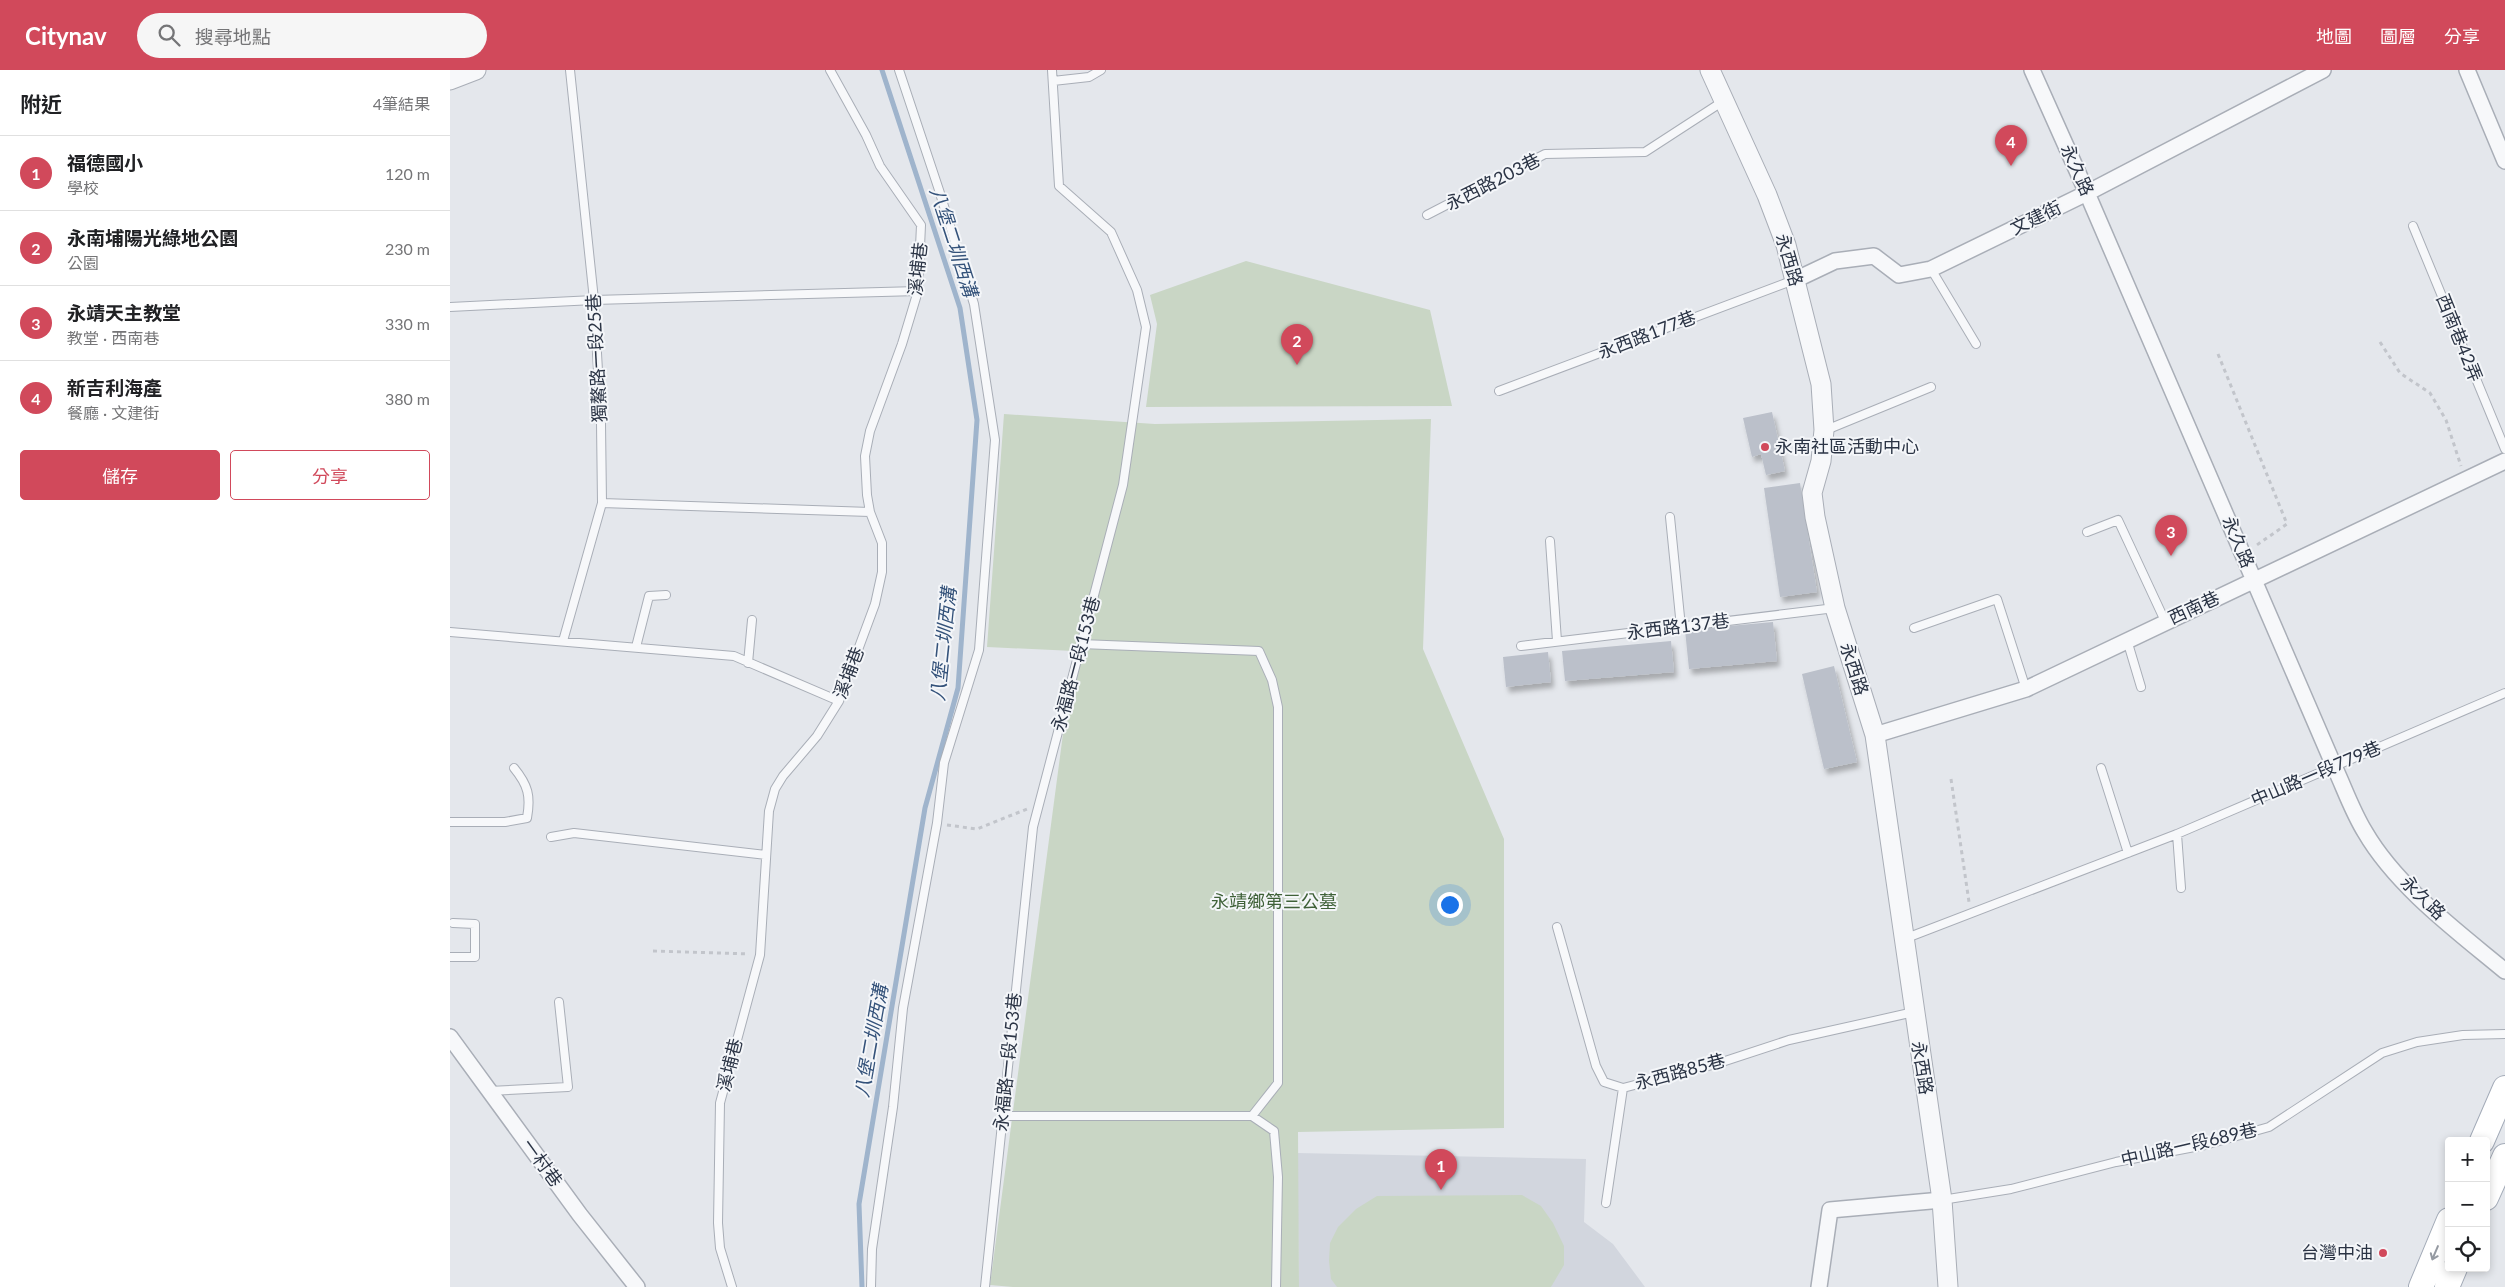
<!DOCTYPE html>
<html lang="zh-TW">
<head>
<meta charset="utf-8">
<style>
	:root { --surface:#fff; --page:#f6f6f6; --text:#202124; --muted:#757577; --line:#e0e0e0; --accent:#d1495b }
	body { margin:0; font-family:Lato,"Noto Sans TC",sans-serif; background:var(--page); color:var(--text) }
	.controls { position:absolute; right:15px; bottom:15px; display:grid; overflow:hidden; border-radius:5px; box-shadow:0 2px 8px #0003 }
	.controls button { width:45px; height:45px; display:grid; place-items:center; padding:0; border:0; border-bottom:1px solid var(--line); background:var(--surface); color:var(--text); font:25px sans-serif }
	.you { position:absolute; left:999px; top:834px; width:18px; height:18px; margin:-12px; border:4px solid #fff; border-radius:50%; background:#1a73e8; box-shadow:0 0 0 8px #1a73e833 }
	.badge { display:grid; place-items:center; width:32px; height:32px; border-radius:50%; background:var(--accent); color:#fff; font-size:16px; font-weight:700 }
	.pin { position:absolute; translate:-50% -41px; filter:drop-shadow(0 1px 2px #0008) }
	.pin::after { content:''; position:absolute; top:26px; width:18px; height:15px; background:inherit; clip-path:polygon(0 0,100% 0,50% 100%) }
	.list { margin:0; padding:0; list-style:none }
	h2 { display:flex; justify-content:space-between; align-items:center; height:65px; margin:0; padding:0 20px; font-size:21px }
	h2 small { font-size:16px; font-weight:400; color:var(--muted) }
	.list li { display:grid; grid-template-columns:32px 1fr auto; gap:15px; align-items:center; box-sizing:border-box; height:75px; padding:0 20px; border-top:1px solid var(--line) }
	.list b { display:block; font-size:19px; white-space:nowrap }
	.list p { margin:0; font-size:16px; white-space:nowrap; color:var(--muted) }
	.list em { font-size:16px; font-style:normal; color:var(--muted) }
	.actions { display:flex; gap:10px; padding:15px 20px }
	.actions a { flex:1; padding:11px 0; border:1px solid var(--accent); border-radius:5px; text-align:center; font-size:18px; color:var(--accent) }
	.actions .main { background:var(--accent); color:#fff }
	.icon { flex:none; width:28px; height:28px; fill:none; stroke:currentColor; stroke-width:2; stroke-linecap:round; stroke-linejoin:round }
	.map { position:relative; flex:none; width:2055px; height:1217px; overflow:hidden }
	header { display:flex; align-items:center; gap:30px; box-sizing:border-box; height:70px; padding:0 25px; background:var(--accent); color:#fff }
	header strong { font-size:24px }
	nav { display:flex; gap:28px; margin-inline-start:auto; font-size:18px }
	.search { width:350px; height:45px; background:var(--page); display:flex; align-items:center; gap:12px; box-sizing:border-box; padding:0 18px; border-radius:28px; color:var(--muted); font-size:19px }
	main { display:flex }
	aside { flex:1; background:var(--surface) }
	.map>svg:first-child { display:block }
	.built { fill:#d2d6de }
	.green { fill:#c9d6c5 }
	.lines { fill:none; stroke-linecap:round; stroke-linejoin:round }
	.stream { stroke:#9fb4cc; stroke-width:5 }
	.building { fill:#bbc0ca; filter:url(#shadow) }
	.service-casing { stroke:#a9aeb7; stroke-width:10 }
	.minor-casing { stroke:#a9aeb7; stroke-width:18 }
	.tertiary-casing { stroke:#a9aeb7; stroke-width:21 }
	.primary-casing { stroke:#a3abb8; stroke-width:26 }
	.path { stroke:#c2c5cb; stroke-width:3; stroke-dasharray:4 4; stroke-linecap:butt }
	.service { stroke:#f7f8fa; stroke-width:8 }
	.minor { stroke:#f7f8fa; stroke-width:15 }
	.tertiary { stroke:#f7f8fa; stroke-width:19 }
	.primary { stroke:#fff; stroke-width:24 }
	.oneway { stroke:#959aa2 }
	.poi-dot { fill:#d1495b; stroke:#f4f6f9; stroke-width:2 }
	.labels { text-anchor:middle; stroke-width:4; stroke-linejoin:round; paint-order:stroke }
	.street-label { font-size:18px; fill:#2b3445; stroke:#f4f6f9 }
	.poi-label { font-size:18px; fill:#2b3445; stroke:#f4f6f9; text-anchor:start }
	.park-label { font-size:18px; fill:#3f6138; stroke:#f4f6f9 }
	.water-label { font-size:19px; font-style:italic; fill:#34527a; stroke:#f4f6f9 }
</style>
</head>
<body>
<header>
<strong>Citynav</strong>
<div class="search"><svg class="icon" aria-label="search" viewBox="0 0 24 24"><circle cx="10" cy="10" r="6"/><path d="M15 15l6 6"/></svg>搜尋地點</div>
<nav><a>地圖</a><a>圖層</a><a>分享</a></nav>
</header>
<main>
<aside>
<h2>附近<small>4筆結果</small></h2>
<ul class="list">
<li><span class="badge">1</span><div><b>福德國小</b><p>學校</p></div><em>120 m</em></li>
<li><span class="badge">2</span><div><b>永南埔陽光綠地公園</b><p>公園</p></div><em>230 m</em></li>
<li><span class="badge">3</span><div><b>永靖天主教堂</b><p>教堂 · 西南巷</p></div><em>330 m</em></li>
<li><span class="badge">4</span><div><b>新吉利海產</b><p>餐廳 · 文建街</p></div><em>380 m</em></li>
</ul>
<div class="actions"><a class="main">儲存</a><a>分享</a></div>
</aside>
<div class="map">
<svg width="2055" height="1217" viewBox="0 0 2055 1217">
	<defs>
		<filter id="shadow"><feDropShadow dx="3" dy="5.5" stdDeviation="2.5" flood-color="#0004"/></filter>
	</defs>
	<rect width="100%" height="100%" fill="#e4e7ec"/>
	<path class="built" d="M847,1083l289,6 -2,63 29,22 32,43h-346z"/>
	<path class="green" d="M796,191l184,49 22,96 -306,1 11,-83 -7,-29z
		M554,344l151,10 276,-5 -8,230 81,190v289l-206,4 1,155h-286l-23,-2 84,-634 -87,-4z
		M1072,1125l19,11 12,17 11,23v19l-13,22h-214l-6,-8 -2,-18 1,-18 8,-16 18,-18 21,-13z"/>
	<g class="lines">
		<path class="stream" d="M412,1217l-3,-83 66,-396 33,-120 19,-268 -17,-112 -78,-238"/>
	</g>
	<path class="building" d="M1322,342l13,59 -19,4 -5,-21 -9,3 -9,-39z
		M1350,413l17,109 -37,5 -16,-109z
		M1323,552l4,39 -88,8 -4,-39z
		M1221,571l3,31 -109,9 -3,-30z
		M1098,582l3,30 -45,5 -3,-30z
		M1384,596l23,96 -33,7 -22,-95z"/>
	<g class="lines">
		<g class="service-casing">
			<path id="service" d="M603,11l36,-4 12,-7
				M977,145l118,-61 100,-2 80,-52
				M1963,156l92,223
				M1481,199l45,75
				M0,237l144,-7 324,-9
				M1049,321l295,-111
				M1376,360l105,-43
				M152,433l268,9
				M1220,447l11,110
				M1637,462l31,-12 47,101
				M1100,471l7,100
				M1464,558l83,-29 29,90
				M0,562l284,24 105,45
				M1677,570l14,47
				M113,571l39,-138 -1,-79 -7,-124 -24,-230
				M631,574l178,7 13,29 6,27v376l-26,33
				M1071,576l314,-38
				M186,577l13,-51 17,-1
				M298,593l4,-43
				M1651,698l27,85
				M0,752h55l22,-4c4,-22 1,-33 -13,-50
				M1727,764l4,54
				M101,767l23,-4 192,22
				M1107,857l39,139 8,16 19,6 93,-24 73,-24 125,-28
				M1454,869l273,-105 328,-141
				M0,887h25v-33l-22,-1
				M39,1021l79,-4 -9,-85
				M552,1046h250l22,15 4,46 -2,110
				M1492,1130l69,-11 105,-27 89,-17 64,-18 113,-74 35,-11 46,-7 42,-1
				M1156,1133l17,-115
				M282,1217l-12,-39 -2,-25 2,-120 40,-148 9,-144 6,-22 8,-13 34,-40 22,-35 36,-97 7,-32v-29l-12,-31 -3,-17 -2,-39 5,-25 32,-87 16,-53 3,-66 -41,-59 -14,-31 -36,-65
				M421,1217l1,-38 21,-142 10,-99 34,-185 7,-60 35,-113 16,-210 -21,-136 -35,-114 -40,-120
				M535,1217l48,-460 90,-342 23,-158 -9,-37 -26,-58 -52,-46 -7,-116"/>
		</g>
		<g class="minor-casing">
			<path id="minor" d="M1582,0l55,123 247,573c10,21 18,45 31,66 32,55 92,99 140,139
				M2017,0l38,91
				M1345,210l40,-19 39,-5 25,19 32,-6 156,-76 236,-123
				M1425,665l151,-46 479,-228
				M0,967l130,178 57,72
				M1369,1217l11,-77 112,-10"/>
		</g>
		<g class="tertiary-casing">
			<path id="tertiary" d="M1260,0l57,125 19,50 35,139 3,46 -3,31 -9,32 3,24 20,91 40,127 67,465 6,87
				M0,10l26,-10"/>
		</g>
		<g class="primary-casing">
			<path id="primary" d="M2032,1071l23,-53
				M2036,1128l19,-42
				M1971,1217l28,-67
				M1997,1217l8,-19"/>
		</g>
		<path class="path" d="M1930,272l20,31 30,20 16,27 15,46
			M1768,284l69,170 -33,23
			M1501,709l18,123
			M497,755l30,4 50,-20
			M203,881l96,3"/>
		<use href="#service" class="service"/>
		<use href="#minor" class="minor"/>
		<use href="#tertiary" class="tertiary"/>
		<use href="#primary" class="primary"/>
	</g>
	<defs><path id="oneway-shaft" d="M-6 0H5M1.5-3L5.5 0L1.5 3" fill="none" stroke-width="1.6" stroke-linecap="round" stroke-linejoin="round" transform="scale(1.25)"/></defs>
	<use class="oneway" href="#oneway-shaft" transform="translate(1985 1183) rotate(113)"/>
	<g class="poi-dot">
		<circle cx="1315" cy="377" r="5"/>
		<circle cx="1933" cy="1183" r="5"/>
	</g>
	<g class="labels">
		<g class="street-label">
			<text transform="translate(1627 100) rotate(66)" y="6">永久路</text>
			<text transform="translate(1043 112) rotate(-27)" y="6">永西路203巷</text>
			<text transform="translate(1586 148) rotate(-26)" y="6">文建街</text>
			<text transform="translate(1339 190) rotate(74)" y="6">永西路</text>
			<text transform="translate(468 199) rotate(-84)" y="6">溪埔巷</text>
			<text transform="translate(1197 265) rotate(-21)" y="6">永西路177巷</text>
			<text transform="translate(2009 268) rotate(68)" y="6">西南巷42弄</text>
			<text transform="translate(147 288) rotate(-93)" y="6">獨鰲路一段25巷</text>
			<text transform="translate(1788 472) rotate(67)" y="6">永久路</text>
			<text transform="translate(1744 538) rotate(-25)" y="6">西南巷</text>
			<text transform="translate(1228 557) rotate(-7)" y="6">永西路137巷</text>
			<text transform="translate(626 594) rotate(-75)" y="6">永福路一段153巷</text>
			<text transform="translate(1404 599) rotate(72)" y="6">永西路</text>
			<text transform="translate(399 603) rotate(-69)" y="6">溪埔巷</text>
			<text transform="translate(1866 704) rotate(-23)" y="6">中山路一段779巷</text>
			<text transform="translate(1973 828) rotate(44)" y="6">永久路</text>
			<text transform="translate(558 992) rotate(-84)" y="6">永福路一段153巷</text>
			<text transform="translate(280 995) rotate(-76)" y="6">溪埔巷</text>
			<text transform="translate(1472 998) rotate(81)" y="6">永西路</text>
			<text transform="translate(1230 1002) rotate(-15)" y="6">永西路85巷</text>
			<text transform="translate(1739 1075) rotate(-13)" y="6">中山路一段689巷</text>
			<text transform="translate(92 1093) rotate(54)" y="6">一村巷</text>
		</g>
		<g class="poi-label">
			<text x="1325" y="383">永南社區活動中心</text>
			<text x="1923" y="1189" text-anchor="end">台灣中油</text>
		</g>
		<g class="park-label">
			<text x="824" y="838">永靖鄉第三公墓</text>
		</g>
		<g class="water-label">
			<text transform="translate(504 172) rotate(72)" y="7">八堡二圳西溝</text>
			<text transform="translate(493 574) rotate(-84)" y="7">八堡二圳西溝</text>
			<text transform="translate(421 971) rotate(-80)" y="7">八堡二圳西溝</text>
		</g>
	</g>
</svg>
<div class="controls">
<button>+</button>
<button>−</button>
<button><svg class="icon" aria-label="locate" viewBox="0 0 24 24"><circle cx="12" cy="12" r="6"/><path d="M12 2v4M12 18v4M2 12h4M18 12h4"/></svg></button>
</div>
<div class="you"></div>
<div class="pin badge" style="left:991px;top:1120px">1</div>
<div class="pin badge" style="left:847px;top:295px">2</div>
<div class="pin badge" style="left:1721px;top:486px">3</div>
<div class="pin badge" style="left:1561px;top:96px">4</div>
</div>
</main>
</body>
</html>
